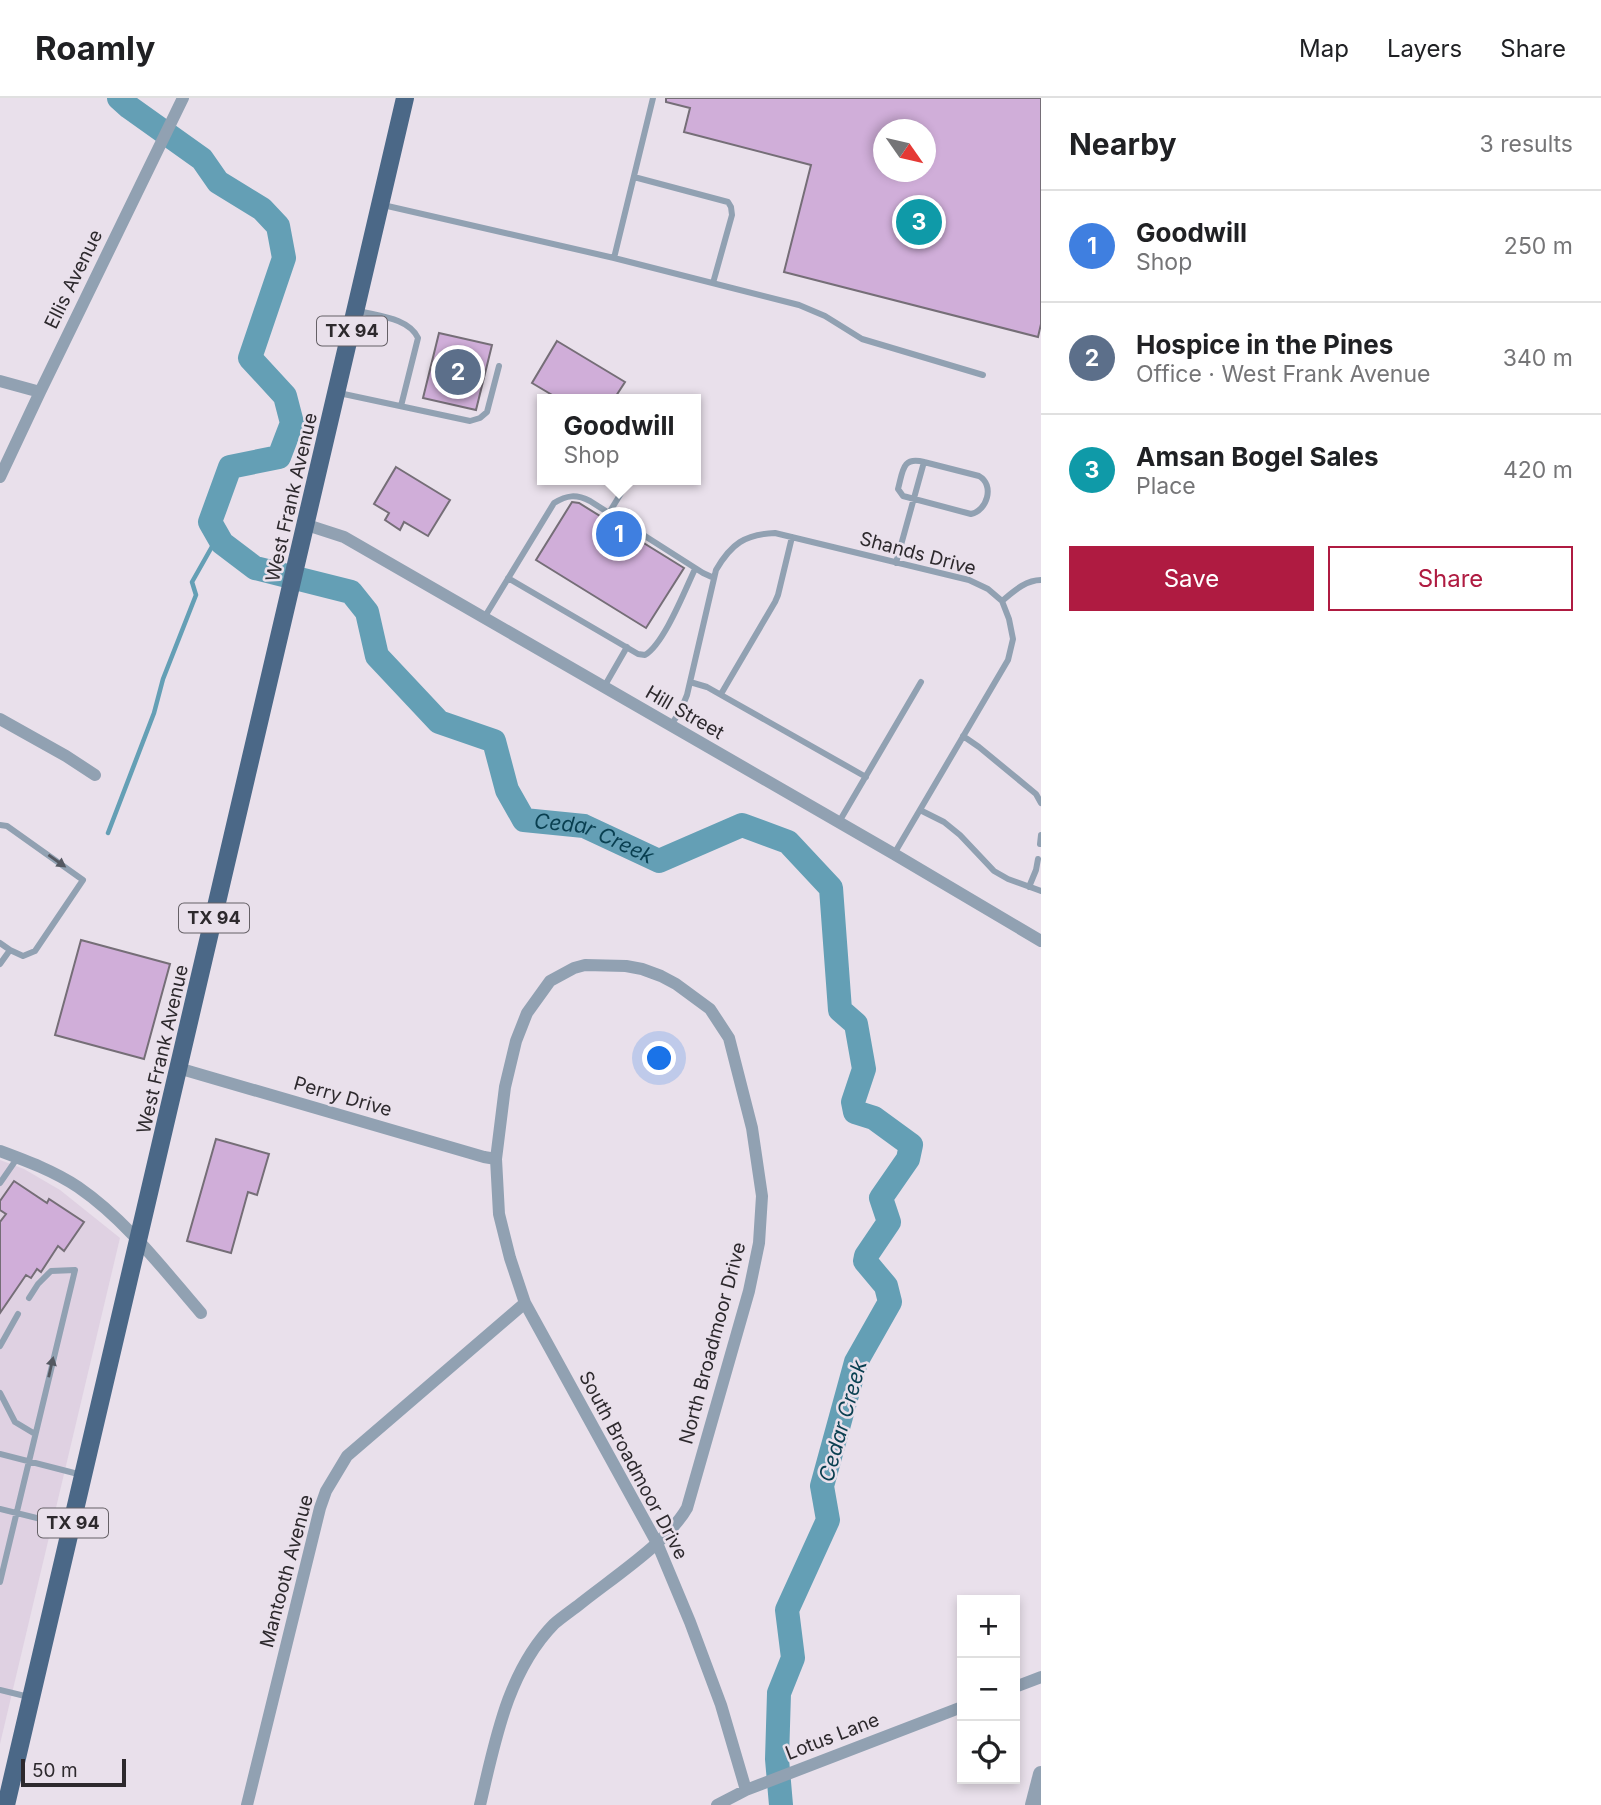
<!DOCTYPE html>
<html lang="en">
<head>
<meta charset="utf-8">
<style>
	:root { --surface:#fff; --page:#f6f6f6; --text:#202124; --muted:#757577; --line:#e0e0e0; --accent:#af1b41 }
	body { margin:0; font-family:Inter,sans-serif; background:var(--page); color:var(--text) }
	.controls { position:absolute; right:21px; bottom:21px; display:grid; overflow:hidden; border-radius:0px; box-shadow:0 4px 10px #0003 }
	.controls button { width:63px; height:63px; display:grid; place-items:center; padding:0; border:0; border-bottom:2px solid var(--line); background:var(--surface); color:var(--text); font:35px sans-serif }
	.compass { position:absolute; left:873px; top:21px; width:63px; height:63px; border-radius:50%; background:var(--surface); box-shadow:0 4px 10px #0003; rotate:124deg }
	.scale { position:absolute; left:21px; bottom:18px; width:105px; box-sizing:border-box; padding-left:7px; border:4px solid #2d292d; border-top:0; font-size:19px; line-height:24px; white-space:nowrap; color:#2d292d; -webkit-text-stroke:5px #e9e0eb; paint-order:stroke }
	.you { position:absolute; left:660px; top:961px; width:24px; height:24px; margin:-18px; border:5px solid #fff; border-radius:50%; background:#1a73e8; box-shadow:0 0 0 10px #1a73e833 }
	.badge { display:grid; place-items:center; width:46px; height:46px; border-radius:50%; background:var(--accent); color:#fff; font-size:23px; font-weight:700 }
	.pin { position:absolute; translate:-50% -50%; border:4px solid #fff; box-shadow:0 2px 7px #0006 }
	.popup { position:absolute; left:537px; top:296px; width:164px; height:91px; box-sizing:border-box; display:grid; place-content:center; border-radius:0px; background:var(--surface); filter:drop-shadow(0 2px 5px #0005); font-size:23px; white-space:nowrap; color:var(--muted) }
	.popup b { font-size:26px; color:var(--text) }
	.popup::after { content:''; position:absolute; left:50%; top:100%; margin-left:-14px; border:14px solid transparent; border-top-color:var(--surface) }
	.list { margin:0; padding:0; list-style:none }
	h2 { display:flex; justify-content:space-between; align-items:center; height:91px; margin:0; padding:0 28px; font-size:30px }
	h2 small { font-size:23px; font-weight:400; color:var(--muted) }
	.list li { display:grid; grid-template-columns:46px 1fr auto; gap:21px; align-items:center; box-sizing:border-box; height:112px; padding:0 28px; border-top:2px solid var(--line) }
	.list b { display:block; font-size:26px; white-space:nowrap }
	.list p { margin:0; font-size:23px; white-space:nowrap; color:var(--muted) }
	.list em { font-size:23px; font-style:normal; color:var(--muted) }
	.actions { display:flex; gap:14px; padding:21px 28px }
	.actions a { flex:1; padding:16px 0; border:2px solid var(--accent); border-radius:0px; text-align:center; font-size:24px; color:var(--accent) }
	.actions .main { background:var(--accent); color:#fff }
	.icon { flex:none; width:38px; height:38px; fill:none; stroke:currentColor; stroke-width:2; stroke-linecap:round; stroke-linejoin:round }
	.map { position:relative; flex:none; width:1041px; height:1707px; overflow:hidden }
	header { display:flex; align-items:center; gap:42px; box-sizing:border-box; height:98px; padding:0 35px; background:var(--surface); border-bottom:2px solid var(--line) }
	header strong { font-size:33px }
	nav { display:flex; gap:38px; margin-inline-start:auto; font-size:24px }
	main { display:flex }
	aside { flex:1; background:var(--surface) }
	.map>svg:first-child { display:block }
	.built { fill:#dfd1e2 }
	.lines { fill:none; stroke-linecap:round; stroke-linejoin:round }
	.stream { stroke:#649fb5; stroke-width:4.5 }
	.river { stroke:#649fb5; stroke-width:24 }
	.building { fill:#d0aed9; stroke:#756e77; stroke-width:2; fill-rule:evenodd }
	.service { stroke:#91a1b2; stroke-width:6 }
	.minor { stroke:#91a1b2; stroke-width:12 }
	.tertiary { stroke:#91a1b2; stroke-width:16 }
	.primary { stroke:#4b6887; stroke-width:18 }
	.oneway { fill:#555962 }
	.labels { text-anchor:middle; stroke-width:5; stroke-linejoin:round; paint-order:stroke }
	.shield { fill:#e9e0eb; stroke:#656066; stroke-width:2 }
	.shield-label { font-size:18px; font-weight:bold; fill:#2d292d }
	.street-label { font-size:19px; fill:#2d292d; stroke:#e9e0eb }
	.water-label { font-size:21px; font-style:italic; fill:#093f50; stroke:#e9e0eb }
</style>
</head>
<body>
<header>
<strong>Roamly</strong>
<nav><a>Map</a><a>Layers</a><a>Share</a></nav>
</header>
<main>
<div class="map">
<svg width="1041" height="1707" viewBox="0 0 1041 1707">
	<rect width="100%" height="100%" fill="#e9e0eb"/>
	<path class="built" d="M0,1062l24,9 36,21 60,48 -120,506z"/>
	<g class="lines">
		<path class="stream" d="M108,735l46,-120 9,-34 33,-84 -4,-13 26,-46"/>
		<path class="river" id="s1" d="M119,0l10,9 73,52 16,23 44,27 16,17 6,32 -34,100 35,38 7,27 -13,34 -49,10 -20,55 12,21 33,25 96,24 16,20 10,44 62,66 55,19 13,49 17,30 60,6 75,35 83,-36 46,17 43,46 9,122 16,14 8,45 -11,33 2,10 19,6 37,27 -3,14 -27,39 8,24 -23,34 -1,5 21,25 4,16 -34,60 -34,124 6,34 -41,90 6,48 -14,35 -2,66 4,46"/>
	</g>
	<path class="building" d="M666,0h375v226l-3,13 -254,-65 27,-107 -127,-33 6,-24 -24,-6zM884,32h42v42h-42z
		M439,235l53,12 -16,65 -53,-12z
		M557,243l68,41 -11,17h-55l-27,-16z
		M396,369l54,33 -22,36 -24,-14 -4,8 -15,-10 4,-7 -15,-9z
		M572,404l7,1 105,65 -38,60 -110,-68z
		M81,842l89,24 -26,95 -89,-24z
		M216,1041l53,15 -12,41 -9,-3 -17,61 -44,-12z
		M14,1083l33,22 2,-4 35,23 -20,29 -6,-5 -17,26 -4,-3 -6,9 -5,-3 -26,38v-91l6,-8 -6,-4v-9z"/>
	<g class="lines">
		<path class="service" d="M634,79l94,25 3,5 1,8 -19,68
			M383,107l231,53 185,47 26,11 37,23 121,36
			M614,160l39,-160
			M359,213c19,5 50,7 59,27l-17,68
			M339,295l131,28 10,-3 7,-6 12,-46
			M609,415l20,-33
			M896,465l28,-101 55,14c16,9 8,35 -8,38l-68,-18 -5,-7c5,-18 4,-33 26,-27
			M508,480l130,76 7,1c19,-11 40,-65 50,-86
			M1002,503c12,-10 24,-21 39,-21
			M484,520l70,-115c13,-8 22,-9 36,-2l113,72 11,5
			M690,584l17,5 159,90
			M604,589l23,-40
			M721,596l54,-92 3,-7 14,-58
			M670,628l10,-14 7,-17 29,-125c15,-26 29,-36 59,-37l194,47 19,9 14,12 7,18 4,20 -5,21 -114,194
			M963,638l16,11 57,47 5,9
			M920,712l24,12 16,13 34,36 14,8 33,12
			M839,724l82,-140
			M0,727l7,1 76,54 -48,71 -12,5 -13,-6 -10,-7
			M1040,746l1,-9
			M1029,789l7,-17 2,-11
			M0,866l10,-14
			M0,1085l18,-26
			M0,1248l18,-32
			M0,1295l15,29 20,12
			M0,1356l82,21
			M0,1411l69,17
			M0,1484l75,-312 -24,1 -13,13 -9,14
			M0,1592l29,7"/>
		<path class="minor" d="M0,283l40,11
			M0,379l40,-85 143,-294
			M307,427l37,12 550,317 147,87
			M0,621l66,37 29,19
			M178,970l306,89 12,2
			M0,1053c27,10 54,20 78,36 48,33 85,82 123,126
			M1015,1589l26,-10
			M247,1707l73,-297 6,-17 21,-35 178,-153
			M480,1707c15,-63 27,-133 74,-181 8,-7 17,-13 26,-20 31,-25 88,-62 107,-96l62,-217 10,-48 3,-47 -10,-68 -23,-90 -19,-29 -34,-25 -15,-8 -19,-7 -16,-3 -41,-1 -11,3 -24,13 -23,32 -11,28 -11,46 -9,72 3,55 11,44 15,45 132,240 33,79 31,83 25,85
			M717,1707l29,-15 216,-83"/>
		<path class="tertiary" d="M1033,1707l8,-31"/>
		<path class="primary" d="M6,1707l399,-1707"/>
	</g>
	<defs><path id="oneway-solid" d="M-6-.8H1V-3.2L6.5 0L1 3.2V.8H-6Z" transform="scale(1.75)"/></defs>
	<g class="oneway">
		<use href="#oneway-solid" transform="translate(57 763) rotate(35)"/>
		<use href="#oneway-solid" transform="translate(51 1269) rotate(-77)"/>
	</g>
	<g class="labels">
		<g class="shield">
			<rect x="317" y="218.5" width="70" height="29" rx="5"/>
			<rect x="179" y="805.5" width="70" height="29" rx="5"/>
			<rect x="38" y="1410.5" width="70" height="29" rx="5"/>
		</g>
		<g class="shield-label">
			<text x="352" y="239">TX 94</text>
			<text x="214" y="826">TX 94</text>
			<text x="73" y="1431">TX 94</text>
		</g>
		<g class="street-label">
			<text transform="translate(73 181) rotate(-64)" y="7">Ellis Avenue</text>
			<text transform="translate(291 399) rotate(-77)" y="7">West Frank Avenue</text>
			<text transform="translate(918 455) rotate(15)" y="7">Shands Drive</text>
			<text transform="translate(685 614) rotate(30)" y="7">Hill Street</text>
			<text transform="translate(162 951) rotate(-77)" y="7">West Frank Avenue</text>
			<text transform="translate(343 998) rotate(16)" y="7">Perry Drive</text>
			<text transform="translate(712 1245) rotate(-75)" y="7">North Broadmoor Drive</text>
			<text transform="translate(634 1367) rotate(62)" y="7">South Broadmoor Drive</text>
			<text transform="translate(286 1473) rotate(-75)" y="7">Mantooth Avenue</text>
			<text transform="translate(832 1638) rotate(-21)" y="7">Lotus Lane</text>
		</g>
		<g class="water-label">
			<text dy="7" stroke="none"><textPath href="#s1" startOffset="1111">Cedar Creek</textPath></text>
			<text transform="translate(843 1323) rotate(-74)" y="7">Cedar Creek</text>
		</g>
	</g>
</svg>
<div class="controls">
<button>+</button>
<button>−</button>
<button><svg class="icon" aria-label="locate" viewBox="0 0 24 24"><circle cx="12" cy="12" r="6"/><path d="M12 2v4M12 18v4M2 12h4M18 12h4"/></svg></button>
</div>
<svg class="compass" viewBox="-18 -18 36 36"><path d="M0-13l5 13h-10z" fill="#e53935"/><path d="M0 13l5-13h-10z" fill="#757577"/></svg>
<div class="scale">50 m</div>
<div class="you"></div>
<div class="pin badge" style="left:619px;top:436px;background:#3f7fe0">1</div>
<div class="popup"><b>Goodwill</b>Shop</div>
<div class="pin badge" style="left:458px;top:274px;background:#5c6f8a">2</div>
<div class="pin badge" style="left:919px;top:124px;background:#0f9aa8">3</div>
</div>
<aside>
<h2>Nearby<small>3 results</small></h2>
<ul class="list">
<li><span class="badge" style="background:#3f7fe0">1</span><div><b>Goodwill</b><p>Shop</p></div><em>250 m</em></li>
<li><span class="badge" style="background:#5c6f8a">2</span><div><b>Hospice in the Pines</b><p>Office · West Frank Avenue</p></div><em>340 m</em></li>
<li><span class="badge" style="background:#0f9aa8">3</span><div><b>Amsan Bogel Sales</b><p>Place</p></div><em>420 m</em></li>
</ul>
<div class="actions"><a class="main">Save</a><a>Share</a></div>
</aside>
</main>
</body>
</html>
